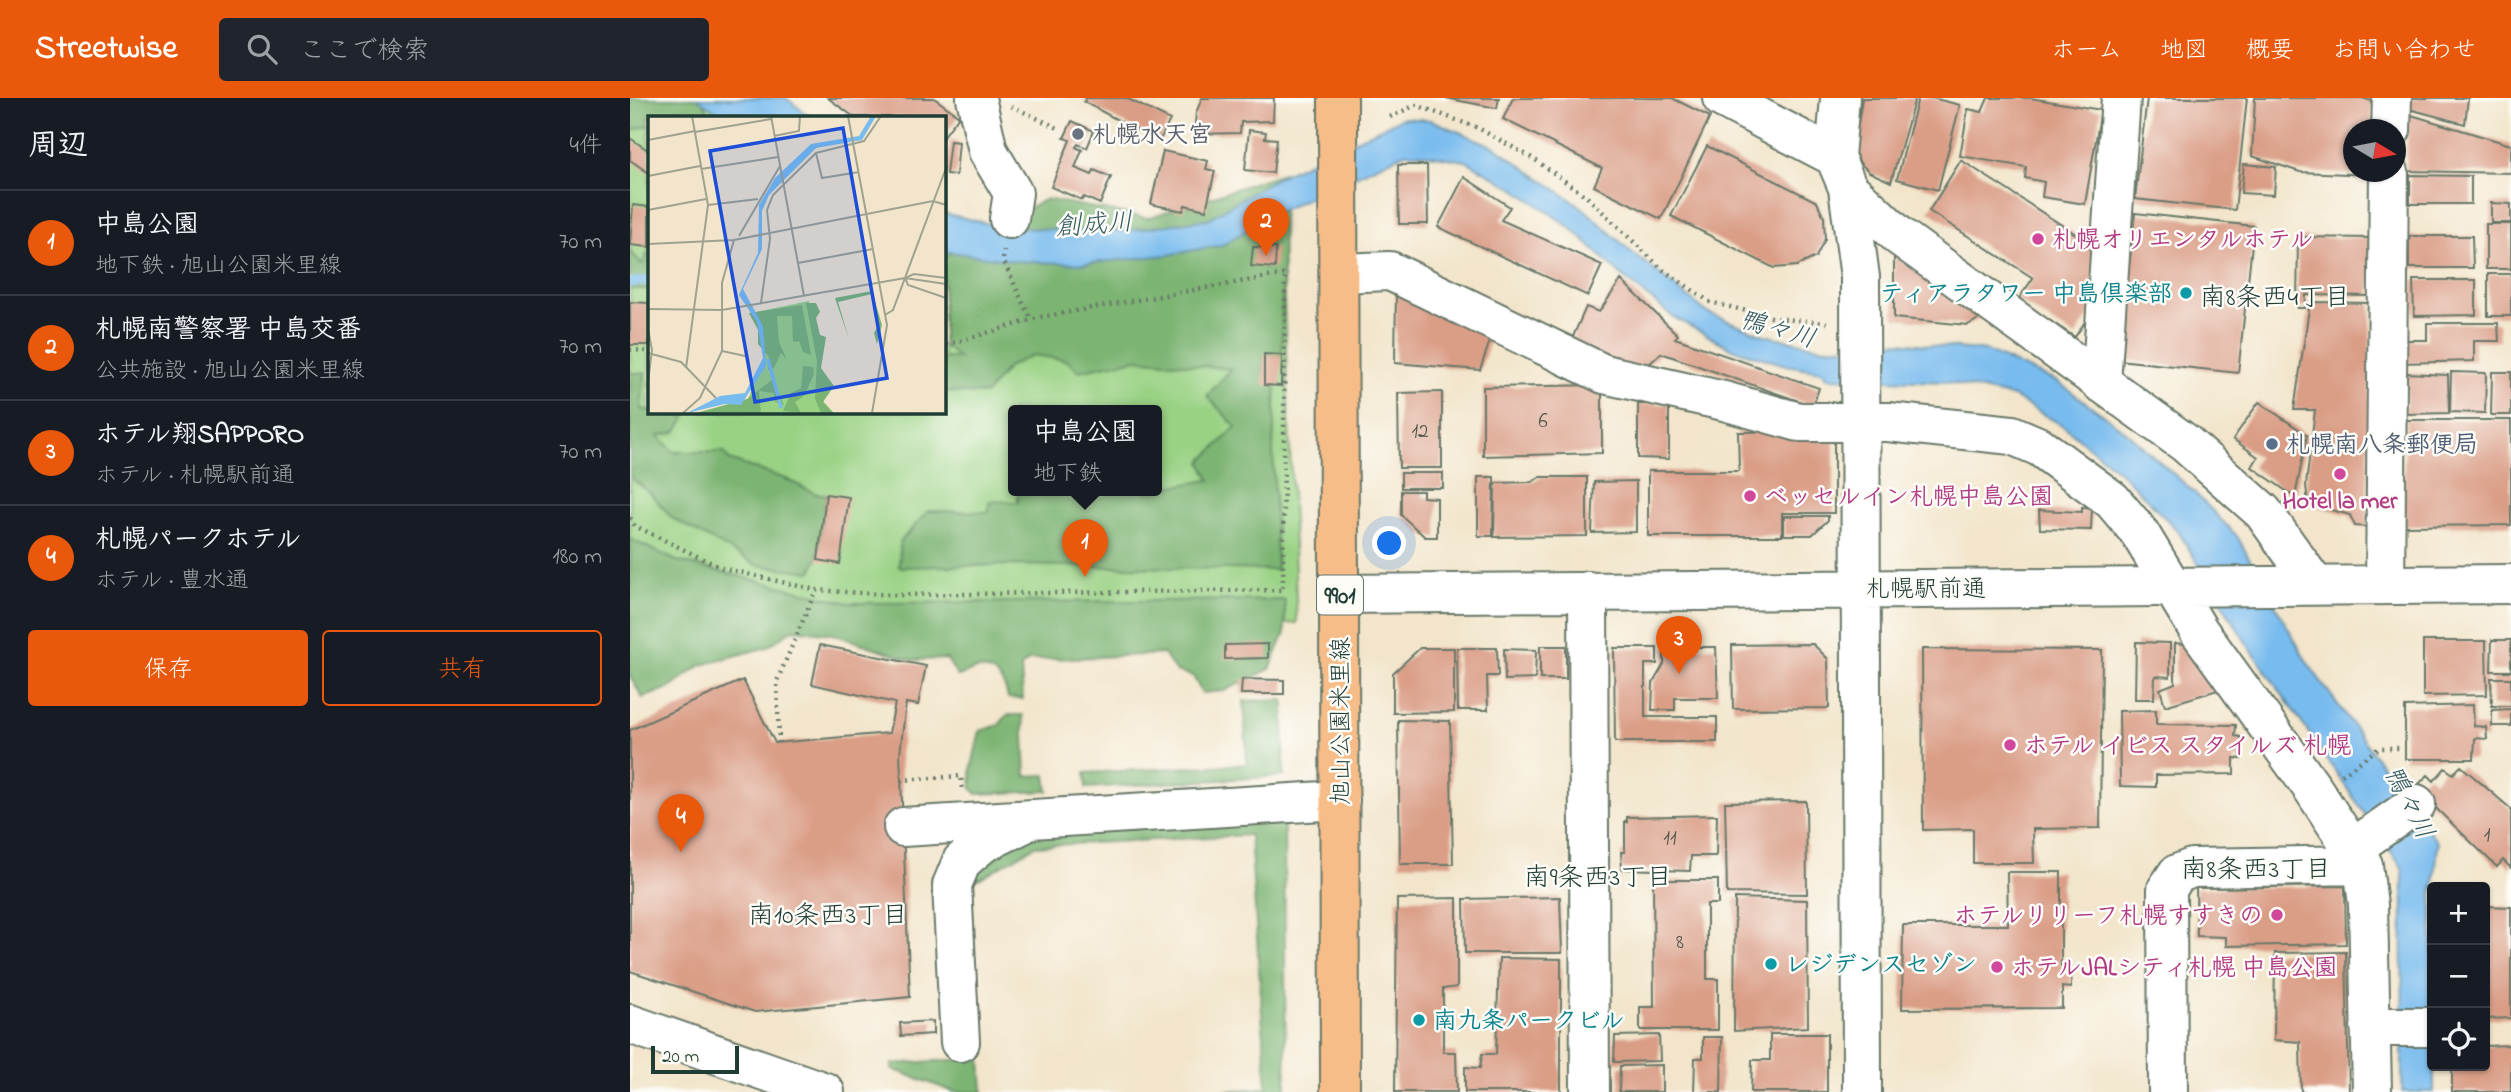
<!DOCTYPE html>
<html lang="ja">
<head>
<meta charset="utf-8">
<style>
	:root { --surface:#171b24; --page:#20242c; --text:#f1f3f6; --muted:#9ea1a6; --line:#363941; --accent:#ea580c }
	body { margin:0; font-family:"Indie Flower","Klee One",sans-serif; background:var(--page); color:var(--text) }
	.controls { position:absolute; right:21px; bottom:21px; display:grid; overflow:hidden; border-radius:7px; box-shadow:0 2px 5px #0004 }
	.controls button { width:63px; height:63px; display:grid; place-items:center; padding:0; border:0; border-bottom:2px solid var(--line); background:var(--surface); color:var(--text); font:35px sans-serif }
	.compass { position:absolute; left:1713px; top:21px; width:63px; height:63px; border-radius:50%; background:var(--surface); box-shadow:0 2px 5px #0004; rotate:100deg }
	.scale { position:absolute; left:21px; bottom:18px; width:88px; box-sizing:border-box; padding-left:7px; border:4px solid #1f3d34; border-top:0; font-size:19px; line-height:24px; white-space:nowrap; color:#1f3d34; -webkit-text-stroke:5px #fdfcf7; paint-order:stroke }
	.you { position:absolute; left:760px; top:446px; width:24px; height:24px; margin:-18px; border:5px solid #fff; border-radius:50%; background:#1a73e8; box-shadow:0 0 0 10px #1a73e833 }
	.badge { display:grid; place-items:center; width:46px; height:46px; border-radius:50%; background:var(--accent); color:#fff; font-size:23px; font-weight:700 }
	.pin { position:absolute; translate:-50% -58px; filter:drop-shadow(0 2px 4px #0008) }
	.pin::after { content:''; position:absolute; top:37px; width:24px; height:21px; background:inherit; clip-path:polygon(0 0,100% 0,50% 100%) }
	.popup { position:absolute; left:378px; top:307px; width:154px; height:91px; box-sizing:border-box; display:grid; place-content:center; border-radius:7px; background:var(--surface); filter:drop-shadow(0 2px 5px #0005); font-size:23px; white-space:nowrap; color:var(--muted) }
	.popup b { font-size:26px; color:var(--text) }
	.popup::after { content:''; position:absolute; left:50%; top:100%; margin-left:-14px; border:14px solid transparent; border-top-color:var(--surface) }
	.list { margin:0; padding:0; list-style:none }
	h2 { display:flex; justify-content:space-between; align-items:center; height:91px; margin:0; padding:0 28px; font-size:30px }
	h2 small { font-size:23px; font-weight:400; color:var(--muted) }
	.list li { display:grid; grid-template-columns:46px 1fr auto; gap:21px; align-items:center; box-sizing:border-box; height:105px; padding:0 28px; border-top:2px solid var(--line) }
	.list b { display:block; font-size:26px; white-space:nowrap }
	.list p { margin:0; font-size:23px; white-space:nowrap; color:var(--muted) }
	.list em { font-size:23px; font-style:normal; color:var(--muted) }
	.actions { display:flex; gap:14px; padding:21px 28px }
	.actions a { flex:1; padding:16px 0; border:2px solid var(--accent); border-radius:7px; text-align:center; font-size:24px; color:var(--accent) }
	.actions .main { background:var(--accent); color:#fff }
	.icon { flex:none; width:38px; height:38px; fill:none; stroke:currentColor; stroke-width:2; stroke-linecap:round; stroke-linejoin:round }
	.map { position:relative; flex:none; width:1881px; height:994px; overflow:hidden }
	header { display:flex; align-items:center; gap:42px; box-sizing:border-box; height:98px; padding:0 35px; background:var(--accent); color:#fff }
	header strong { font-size:33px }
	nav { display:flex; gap:38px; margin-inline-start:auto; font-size:24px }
	.search { width:490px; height:63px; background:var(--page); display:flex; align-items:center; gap:18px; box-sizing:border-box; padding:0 24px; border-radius:7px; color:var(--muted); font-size:26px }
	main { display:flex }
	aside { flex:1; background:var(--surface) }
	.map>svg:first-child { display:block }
	.green { fill:#9ad284; stroke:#5c885c; stroke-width:2; fill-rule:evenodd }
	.forest { fill:#7bb472; stroke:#4d7853; stroke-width:2 }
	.water { fill:#78bbee; stroke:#4c7c91; stroke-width:2 }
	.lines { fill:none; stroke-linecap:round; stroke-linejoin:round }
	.stream { stroke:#78bbee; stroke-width:9 }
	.building { fill:#da9e87 }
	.minor-casing { stroke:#697869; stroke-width:42 }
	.major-casing { stroke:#697869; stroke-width:42 }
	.path { stroke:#697869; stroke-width:4.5; stroke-dasharray:2 5; stroke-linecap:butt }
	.minor { stroke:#fff; stroke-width:38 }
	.major { stroke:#f7bd88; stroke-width:38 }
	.worship-dot { fill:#6b7280; stroke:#fdfcf7; stroke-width:2.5 }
	.hotel-dot { fill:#d1479c; stroke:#fdfcf7; stroke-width:2.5 }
	.culture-dot { fill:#0f9aa8; stroke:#fdfcf7; stroke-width:2.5 }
	.service-dot { fill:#5c6f8a; stroke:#fdfcf7; stroke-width:2.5 }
	.labels { text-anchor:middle; stroke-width:5; stroke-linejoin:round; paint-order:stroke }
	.number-label { font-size:21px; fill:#4e5549 }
	.shield { fill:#fdfcf7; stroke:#62766e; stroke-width:2 }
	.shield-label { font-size:23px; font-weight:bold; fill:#1f3d34 }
	.worship-label { font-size:24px; font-weight:bold; fill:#5b616d; stroke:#fdfcf7; text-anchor:start }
	.hotel-label { font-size:24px; font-weight:bold; fill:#b23c85; stroke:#fdfcf7; text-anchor:start }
	.culture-label { font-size:24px; font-weight:bold; fill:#0d838f; stroke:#fdfcf7; text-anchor:start }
	.service-label { font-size:24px; font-weight:bold; fill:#4e5e75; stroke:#fdfcf7; text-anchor:start }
	.street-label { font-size:24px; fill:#1f3d34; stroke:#fdfcf7 }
	.water-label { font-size:26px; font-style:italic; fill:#355c62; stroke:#fdfcf7 }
	.neighbourhood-label { font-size:26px; fill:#1f3d34; stroke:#fdfcf7 }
	.inset-river { fill:none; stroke:#78bbee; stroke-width:3.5 }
	.inset-road { fill:none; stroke:#9ea28f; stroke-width:2 }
	.view { fill:#1d4ed8; fill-opacity:0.15; stroke:#1d4ed8; stroke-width:3.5 }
	.inset-edge { fill:none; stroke:#1f3d34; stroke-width:3.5 }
</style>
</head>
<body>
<header>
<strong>Streetwise</strong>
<div class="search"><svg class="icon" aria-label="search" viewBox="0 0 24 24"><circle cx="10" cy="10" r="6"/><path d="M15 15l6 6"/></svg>ここで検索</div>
<nav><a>ホーム</a><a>地図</a><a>概要</a><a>お問い合わせ</a></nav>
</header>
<main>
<aside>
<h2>周辺<small>4件</small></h2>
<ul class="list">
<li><span class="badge">1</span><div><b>中島公園</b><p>地下鉄 · 旭山公園米里線</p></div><em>70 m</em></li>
<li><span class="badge">2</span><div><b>札幌南警察署 中島交番</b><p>公共施設 · 旭山公園米里線</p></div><em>70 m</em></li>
<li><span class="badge">3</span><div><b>ホテル翔SAPPORO</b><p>ホテル · 札幌駅前通</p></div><em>70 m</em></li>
<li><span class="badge">4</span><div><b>札幌パークホテル</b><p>ホテル · 豊水通</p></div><em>180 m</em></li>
</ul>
<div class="actions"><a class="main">保存</a><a>共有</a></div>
</aside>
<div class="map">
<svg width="1881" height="994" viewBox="0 0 1881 994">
	<rect width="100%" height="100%" fill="#fdfcf7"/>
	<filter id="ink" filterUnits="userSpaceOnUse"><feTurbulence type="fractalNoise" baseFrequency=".0143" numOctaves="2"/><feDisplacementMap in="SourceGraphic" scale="14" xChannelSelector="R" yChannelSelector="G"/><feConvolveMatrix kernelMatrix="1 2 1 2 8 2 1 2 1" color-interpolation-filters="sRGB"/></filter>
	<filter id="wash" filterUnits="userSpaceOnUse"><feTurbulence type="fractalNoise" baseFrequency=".00686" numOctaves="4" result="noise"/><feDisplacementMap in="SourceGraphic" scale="28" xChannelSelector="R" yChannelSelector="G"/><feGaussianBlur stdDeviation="1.57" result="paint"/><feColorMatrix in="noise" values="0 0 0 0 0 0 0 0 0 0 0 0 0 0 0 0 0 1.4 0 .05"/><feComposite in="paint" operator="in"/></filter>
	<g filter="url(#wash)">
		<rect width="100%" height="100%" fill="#f2e5cb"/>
		<path class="green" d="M0,0h91l24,19h-96v294h294v-193l157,39 181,-33 16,399 -293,16 -374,-27zM383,313h144v80h-144z"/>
		<path class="forest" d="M0,0h72l8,19h-61v8l-19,6z
			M653,75l-1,182h-18v17l12,13 -3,65 4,120 -264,-5 -114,2 1,-25 28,-31 61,1v-11l29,1v-11h139v-17l11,13 42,-7 -9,-18 35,-35 -29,-31 24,-27 -94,-10 -58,12 -13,-11 -34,-5 -24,12 -22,27 -43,-2v-34h16l-16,-13v-87l50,-31 53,-28 102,19z
			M0,153l12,13 7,-13v38h-19z
			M0,275h15l-4,36 45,8 -10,15 -18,4 16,16h50l5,8 57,19 30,15h10l-8,63 -7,15 -54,-7 -27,-15 -57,-31 -23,-26 -20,-16z
			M0,441l47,22 172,42 436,-3v33l-15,36 -46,22 -22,2 -9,-17 -18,-5 -11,-17 -135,6 -8,7 2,32 -15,-1c-3,-17 -15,-33 -35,-28 -6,2 -9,5 -16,6l-10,-17 -36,1 -78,-26 -40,-5 -26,18 -66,18 -30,22 -28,11 -13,-22z
			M654,602v76l-198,12 -1,-15 162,-9 -3,-63z
			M377,617h16l3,61 20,-1 2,16 -71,3 -5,-5 -1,-19 9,-39 19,-6z
			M654,718l2,276h-80l61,-4 -17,-253 -215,11 -56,33 -12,1 54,-44z
			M351,960l2,34h-29l-62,-23v-5z"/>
		<path class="water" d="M67,0h89l24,19h-85z
			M772,20l29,2 64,27 88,61 46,42 79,63 56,22 61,13 73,-6 88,9 72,31 66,48 70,62 43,44 70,126 131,181 -4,44h-2l2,205h-32l1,-223 -156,-225 -69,-113 -57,-58 -56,-46 -52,-30 -66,-15 -118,-4 -8,-7 -35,-6 -53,-16 -60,-32 -51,-41 -51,-48 -56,-39 -49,-28 -49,-8h-12l-134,62 -49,30 -54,10 -86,9 -67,-3 -72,-10v-38l60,14 78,4 52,-1 75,-11 70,-42z"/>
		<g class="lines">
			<path class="stream" d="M0,185l19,-3"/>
		</g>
		<g id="blocks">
			<path class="building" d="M198,0h106l25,18 -16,21v-20h-89z
				M456,0h40l44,22 -11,22 -75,-40z
				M572,0h72l-1,23 -32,1 -1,11 -46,1 2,-21z
				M815,0h54l-2,10z
				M883,0h159l38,19 -49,102 -67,-33 8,-18 -99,-49z
				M1232,0h53l-24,84 -22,-10 -9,-9 -6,-12z
				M1288,0h14l28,7 -22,85 -41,-11z
				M1358,0h42l71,12 -16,94 -43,-7 2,-15 -19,-4 1,-11 -66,-11 8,-47 14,3z
				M1517,0h100l-12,112 -100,-11z
				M1625,0h107l10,3v29h-18v42h17v3l-71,-3 -48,-16z
				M1780,0h58l-3,26 -56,-15z
				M1778,16l103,31v28l-105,-2z
				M442,23l22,10 -7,17 -9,-4 -2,3 6,3 -7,18 17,7 2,-5 17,7 -11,27 -16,-7 -2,3 -31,-13 19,-47 -6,-2z
				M619,32l17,2 -1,6 12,1 -4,34 -28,-3z
				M0,40l19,13v22l-19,-13z
				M320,43l9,1 -3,33 -10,-1z
				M1077,48l110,56 7,15 1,22 -9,18 -19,9 -23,2 -103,-52z
				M533,53l45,10 -2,8 9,2 -9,39 -21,-5 -2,6 -32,-7z
				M1331,62l133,86 -4,68 -15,23 -57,-37 15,-22 -104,-67z
				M1614,66l32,3 -2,28 -33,-2z
				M768,67h29l1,59h-29z
				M1780,77l61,1v28h-61z
				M834,79l46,30 -9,13 101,45 -14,31 -150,-69z
				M1861,105l20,1v19h-20z
				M3,107l16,2v40l-19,-2z
				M1505,115l119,13 -16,147 -119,-13z
				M1856,126h25v45h-25z
				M1779,138h63l1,32h-64z
				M1668,139l74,1 -2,58 -64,-1 -1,13h-8z
				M623,149l23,1 -1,20 -24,-2z
				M1264,158l90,60 -16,9 -74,-7z
				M1858,176h23v42h-23z
				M991,182l57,55 -3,3 144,50 -6,18 -152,-53 -16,15 -33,-6 -41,-21 15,-34 13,5z
				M1783,182h63v35l-62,1z
				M766,193l97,41 -13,38 -85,-7z
				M0,204l19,1v42h-19z
				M1680,204l61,1 -4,224 -12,-1 -5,-11 -42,-11 -2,-19 9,-75h-21z
				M1797,225h71l1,18h-25v20l-72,2v-23h25z
				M634,256l18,1 -1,31 -17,-1z
				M1821,274l35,1 -1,40 -35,-1z
				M1862,274h19v43h-20z
				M1776,275l42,2 1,38 -43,1z
				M972,287v68l-119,3v-69z
				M812,294v76h-43l-1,-75z
				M1629,304l48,33 -12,62 -43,-30 6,-10 -25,-18z
				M1008,306h31v55l-31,-1z
				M1776,322h105v105l-109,1z
				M1204,333v82h-52v23h-134v-65h91l-1,-39z
				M771,375h42v15h-42z
				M848,379h16l-1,59h-15z
				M910,379h47v59l-93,1 1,-54 37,-1z
				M1006,383v51l-44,1 2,-51z
				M771,393h22v6l14,1v39h-12l-24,-22z
				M196,396l23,3 -9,67 -22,-4z
				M1452,409l10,1 -1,22 -51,-1 -1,-19 43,2z
				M1154,418h44v4l-16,15h-28z
				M1862,542h19v31h-20z
				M1793,543h63l1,54 -64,1z
				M1506,544l34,1v34l-15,-1 -1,23h-19z
				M1545,545l10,1 33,46 -53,16 -5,-17 15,-6z
				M638,546v14l-43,1v-14z
				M1183,546l15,15 1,49 -96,1 -1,-64z
				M190,547l106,21 -8,39 -12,-2 -6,51 10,243 -155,15 -125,-41v-241l113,-50 32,63 114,-10 6,-30 -83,-19z
				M910,548h26v33h-26z
				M1034,549h52l2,51h-43v12h-23l1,-27 11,-19z
				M790,550h34v64l-61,1v-40z
				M827,550h40l1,28h-11l1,34h-30z
				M984,550h43v16h-12v53h72v25h-102z
				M874,551l32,1 -1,29 -30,1z
				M1292,551l180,1 -2,178 -67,1 1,34h-61v-34l-50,1z
				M1861,580h20v28h-19z
				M612,581l42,1v14h-43z
				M1843,607l1,21 12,1 1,12 -12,-1 -1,21h-69v-52z
				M1881,611v17h-19v-16z
				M1526,612v14l80,1 -1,11 6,1v22l-7,-1v16l-78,1v12l-36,-1 -1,-75z
				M768,622l52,1 3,143h-53z
				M1831,668l50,43v59l-8,-8 -6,7 -82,-79 13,-13 6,6 11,-13 8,6z
				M1176,703l1,93 -80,-1 -2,-91z
				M1087,717l-1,41h-25l-1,15 -68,-2 -1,-17h4v-31l2,1v-5z
				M1377,774h54v94h10v22l-9,-1v21l-160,1 1,-84h105z
				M1023,782h65v24h-11v75h11v51h-78v-23h14z
				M1715,788l1,58 -120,2v-9l-29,-1 -1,-48z
				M930,799l2,56h-97l-1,-54z
				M827,800v89l-14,2v63h13l1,40h-62l2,-193z
				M1105,800l72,2 1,127 -74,4z
				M1855,808l26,1v111l-26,1z
				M1716,854l3,140h-48l-1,-50 -26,-2 1,-87z
				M869,860l62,1v133h-96v-25l15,1 2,-14h14z
				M303,923v13l-32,2 -1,-13z
				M1140,936h57v58h-76l1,-32h18z
				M1029,937l1,26 -46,1 1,-26z
				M1073,939h19l-1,55h-27l1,-34h8z
				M1881,947v47h-59v-26h33v-20z
				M1032,967v27h-43l1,-26z"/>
		</g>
	</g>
	<g filter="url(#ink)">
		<use href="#blocks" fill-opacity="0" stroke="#697869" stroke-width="2"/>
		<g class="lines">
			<g class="minor-casing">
				<path id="minor" d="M346,0l12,53 25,42 -4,26
					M1092,0l113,59
					M1210,0l-5,59 13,31 12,89 2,815
					M1761,32l1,-32
					M1218,90l51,48 286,207 78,69 52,73
					M709,175l51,-2 214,103 120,27 75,21h89l124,13 28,12 72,53 27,32 60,99 114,158 50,76 5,40 4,187
					M1471,285l20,-285
					M1755,487l4,-413
					M958,493l2,501
					M710,496l1171,-10
					M273,729l437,-27
					M1723,750l63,-44
					M0,926l195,68
					M1740,929h62
					M330,944l-8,-157 10,-24 20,-17 41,-20
					M1538,994l-1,-203 10,-15 15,-6 171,-3"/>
			</g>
			<g class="major-casing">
				<path id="major" d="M708,0l2,994"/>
			</g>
			<path class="path" d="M381,8l47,22
				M760,19l26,-12 62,23 56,31 53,38 76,73 47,32 65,16 52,5
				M374,152l-1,10 28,60
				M0,252l19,1
				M0,420l5,8 87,42 94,22 77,5 390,-5 2,-316 -244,43 -98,29
				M149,645l-2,-62 39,-91
				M1712,677l37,-27h21
				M271,682l60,-4 1,14"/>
			<use href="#minor" class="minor"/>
			<use href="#major" class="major"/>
		</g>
	</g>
	<circle class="worship-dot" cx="448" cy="36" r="7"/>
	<g class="hotel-dot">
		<circle cx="1408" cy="141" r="7"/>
		<circle cx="1710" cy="376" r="7"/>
		<circle cx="1120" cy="398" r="7"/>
		<circle cx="1380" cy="647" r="7"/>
		<circle cx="1647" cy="817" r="7"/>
		<circle cx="1367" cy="869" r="7"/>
	</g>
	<g class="culture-dot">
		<circle cx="1556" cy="195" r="7"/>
		<circle cx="1141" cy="866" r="7"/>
		<circle cx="789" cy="922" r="7"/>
	</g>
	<circle class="service-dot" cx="1642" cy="346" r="7"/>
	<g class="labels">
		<g class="number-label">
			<text x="913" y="329">6</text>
			<text x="790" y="339">12</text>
			<text x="1857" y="743">1</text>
			<text x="1040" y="746">11</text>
			<text x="1050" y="850">8</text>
		</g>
		<rect class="shield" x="687" y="477.5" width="46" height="39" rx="5"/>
		<g class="shield-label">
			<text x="710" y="505">9901</text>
		</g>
		<g class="worship-label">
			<text x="462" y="44">札幌水天宮</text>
		</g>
		<g class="hotel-label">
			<text x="1422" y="149">札幌オリエンタルホテル</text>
			<text x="1134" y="406">ベッセルイン札幌中島公園</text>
			<text x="1710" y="410" text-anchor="middle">Hotel la mer</text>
			<text x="1394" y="655">ホテル イビス スタイルズ 札幌</text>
			<text x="1633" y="825" text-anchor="end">ホテルリリーフ札幌すすきの</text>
			<text x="1381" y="877">ホテルJALシティ札幌 中島公園</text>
		</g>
		<g class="culture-label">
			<text x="1542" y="203" text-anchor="end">ティアラタワー 中島倶楽部</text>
			<text x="1155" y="874">レジデンスセゾン</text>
			<text x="803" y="930">南九条パークビル</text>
		</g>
		<g class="service-label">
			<text x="1656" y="354">札幌南八条郵便局</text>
		</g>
		<g class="street-label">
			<text x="1296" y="498">札幌駅前通</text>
			<text transform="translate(710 623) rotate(-90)" y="8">旭山公園米里線</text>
		</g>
		<g class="water-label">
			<text transform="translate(464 125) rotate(-4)" y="9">創成川</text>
			<text transform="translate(1148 230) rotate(16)" y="9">鴨々川</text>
			<text transform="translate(1780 704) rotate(63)" y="9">鴨々川</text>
		</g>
		<g class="neighbourhood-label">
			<text x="1645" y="207">南8条西4丁目</text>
			<text x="1626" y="779">南8条西3丁目</text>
			<text x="968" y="787">南9条西3丁目</text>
			<text x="198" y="825">南10条西3丁目</text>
		</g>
	</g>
	<g transform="translate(18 18)">
		<rect width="298" height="298" fill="#f2e5cb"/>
		<path d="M161,185l15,101 10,11h-138l52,-14 15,-36 2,-27 -9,-24z" fill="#9ad284"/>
		<path d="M224,175l10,34 -5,19 -3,-11 5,-9 -7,-30 -34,8 11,37 -14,-41zM158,187h10l4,9 -4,6 4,17 6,2 -5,31 13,18 -11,16 10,11h-12l-6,-14 2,-38zM154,189l9,50 -8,-3 -4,-11 -6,1 -1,-26h-15l2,26 8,18 -6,-7 -7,15 -6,2 1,-13 -11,-13v-14l-9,-17zM155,250l10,1 1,7 -10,22 -9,6 6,11 -18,-2 8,-18 10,-5zM124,264l12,25 -9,-3 -1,-9 -15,-2 2,22h-64l50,-14z" fill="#7bb472"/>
		<path d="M223,0h5l-14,24 -46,8 -47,47 -7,16v38l-19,40 20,37 3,40 -25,39 -16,-1 -38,9 33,-17 25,-3 18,-35 -6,-36 -18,-27 19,-42 1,-48 16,-27 36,-34 48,-8z" fill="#78bbee"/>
		<path class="inset-river" d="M120,243l13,49M76,285l21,-4"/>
		<path class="inset-road" d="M123,0l33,180M200,0l39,209 -15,88M47,16l76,-13M126,20l25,-5 1,-15M0,24l47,-9M168,37l6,25 37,-6M53,53l77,-12M0,60l52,-10M60,89l50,-6M0,94l58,-11M91,120l41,-70M0,128l86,-4 199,-39 13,4M150,147l75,-14M298,162l-32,-4 -9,4 3,7 38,13M113,187l9,-64 -3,-29 6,-15 43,-42 48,-12 17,-25M0,193l74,1 183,-32 41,6M237,199l8,-5 53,-142M0,213l4,21 -4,32M74,235l23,5M0,237l33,9 35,36M38,252l22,-163 -16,-89M35,297l17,-15 22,-47v-68l12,-43"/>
		<path class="view" d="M195,12l44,250 -132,24 -45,-251z"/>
		<rect width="298" height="298" class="inset-edge"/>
	</g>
</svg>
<div class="controls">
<button>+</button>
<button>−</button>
<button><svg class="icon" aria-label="locate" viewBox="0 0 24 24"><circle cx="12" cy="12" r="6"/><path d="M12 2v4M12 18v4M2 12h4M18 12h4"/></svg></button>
</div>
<svg class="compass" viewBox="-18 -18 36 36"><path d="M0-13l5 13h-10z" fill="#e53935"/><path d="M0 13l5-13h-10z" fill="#9ea1a6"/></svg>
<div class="scale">20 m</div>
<div class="you"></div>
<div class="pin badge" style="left:455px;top:479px">1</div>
<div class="popup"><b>中島公園</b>地下鉄</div>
<div class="pin badge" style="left:636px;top:158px">2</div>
<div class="pin badge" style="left:1049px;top:576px">3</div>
<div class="pin badge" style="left:51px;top:754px">4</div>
</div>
</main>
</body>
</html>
